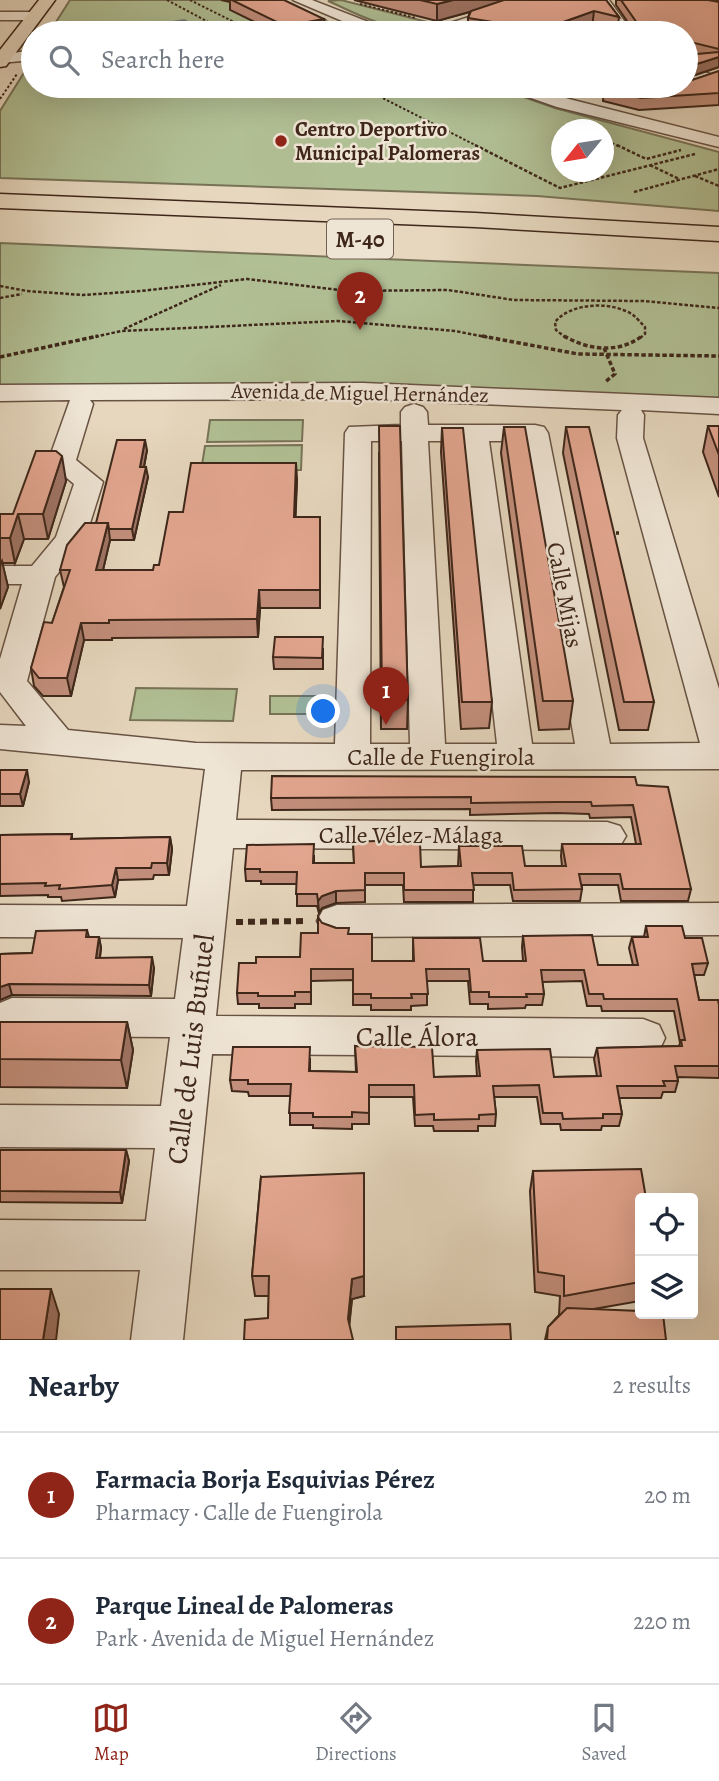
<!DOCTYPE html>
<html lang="en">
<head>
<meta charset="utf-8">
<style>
	:root { --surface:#fff; --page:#f2f2f3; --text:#1f2937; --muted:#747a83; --line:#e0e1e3; --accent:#8f2418 }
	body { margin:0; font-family:Alegreya,serif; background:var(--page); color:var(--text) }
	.controls { position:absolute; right:21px; bottom:21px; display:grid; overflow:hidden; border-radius:7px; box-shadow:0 7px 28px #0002 }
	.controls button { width:63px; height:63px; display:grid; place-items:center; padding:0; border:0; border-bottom:2px solid var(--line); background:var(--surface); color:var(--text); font:35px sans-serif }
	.compass { position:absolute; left:551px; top:119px; width:63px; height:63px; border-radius:50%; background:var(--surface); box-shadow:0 7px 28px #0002; rotate:240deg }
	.you { position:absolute; left:324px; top:712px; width:24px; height:24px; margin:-18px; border:5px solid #fff; border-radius:50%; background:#1a73e8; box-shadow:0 0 0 10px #1a73e833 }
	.badge { display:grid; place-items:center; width:46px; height:46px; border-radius:50%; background:var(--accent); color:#fff; font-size:23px; font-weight:700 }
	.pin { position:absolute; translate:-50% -58px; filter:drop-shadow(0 2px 4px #0008) }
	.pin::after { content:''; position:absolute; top:37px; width:24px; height:21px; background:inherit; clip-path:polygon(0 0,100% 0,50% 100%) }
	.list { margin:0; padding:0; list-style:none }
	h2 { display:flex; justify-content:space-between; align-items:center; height:91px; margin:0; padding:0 28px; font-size:30px }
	h2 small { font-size:23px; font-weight:400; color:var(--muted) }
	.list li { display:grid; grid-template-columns:46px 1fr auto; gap:21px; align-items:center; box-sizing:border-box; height:126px; padding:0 28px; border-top:2px solid var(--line) }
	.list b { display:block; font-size:26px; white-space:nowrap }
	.list p { margin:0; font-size:23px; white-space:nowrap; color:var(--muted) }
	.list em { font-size:23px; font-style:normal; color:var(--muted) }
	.icon { flex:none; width:38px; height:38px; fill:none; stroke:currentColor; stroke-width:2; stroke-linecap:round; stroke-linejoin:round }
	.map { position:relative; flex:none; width:719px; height:1340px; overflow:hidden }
	.search { position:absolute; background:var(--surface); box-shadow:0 7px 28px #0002; left:21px; right:21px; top:21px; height:77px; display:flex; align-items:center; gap:18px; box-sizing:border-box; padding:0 24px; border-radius:38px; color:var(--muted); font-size:26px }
	.sheet { height:343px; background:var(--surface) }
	nav { display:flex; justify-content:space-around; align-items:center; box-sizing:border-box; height:98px; border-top:2px solid var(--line); background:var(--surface); font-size:19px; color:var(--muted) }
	nav a { display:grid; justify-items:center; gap:4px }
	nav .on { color:var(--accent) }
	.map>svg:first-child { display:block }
	.green { fill:#b1bf94; stroke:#787357; stroke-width:2; fill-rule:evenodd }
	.water { fill:#97b8b7; stroke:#737e78; stroke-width:2 }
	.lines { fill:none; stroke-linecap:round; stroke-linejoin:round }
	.minor-casing { stroke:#685343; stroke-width:3 }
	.major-casing { stroke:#3e271a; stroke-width:3 }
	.highway-casing { stroke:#3e271a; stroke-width:3 }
	.path-far3 { stroke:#3e271a; stroke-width:2; stroke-dasharray:2.5 2; stroke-linecap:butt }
	.path-far2 { stroke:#3e271a; stroke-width:2.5; stroke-dasharray:3.5 2; stroke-linecap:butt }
	.path-far1 { stroke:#3e271a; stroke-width:3.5; stroke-dasharray:4.5 2.5; stroke-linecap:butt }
	.path { stroke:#3e271a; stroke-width:6; stroke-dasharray:7 5; stroke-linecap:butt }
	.minor { fill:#efe5d5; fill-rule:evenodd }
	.major { fill:#e6d7be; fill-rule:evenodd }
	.highway { fill:#e6d7be; fill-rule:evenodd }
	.rail { stroke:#3e271a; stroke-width:2.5; stroke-dasharray:6 6; stroke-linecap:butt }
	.wall { fill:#c38f7c; stroke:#3e271a; stroke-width:2 }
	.shaded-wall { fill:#9f7465; stroke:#3e271a; stroke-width:2 }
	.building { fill:#e3a690; stroke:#3e271a; stroke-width:2 }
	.poi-dot { fill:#8f2418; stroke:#efe5d5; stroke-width:2.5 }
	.labels { text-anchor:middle; stroke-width:5; stroke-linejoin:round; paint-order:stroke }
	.far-poi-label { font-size:21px; font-weight:bold; fill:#3e271a; stroke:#efe5d5; text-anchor:start }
	.far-street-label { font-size:21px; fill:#3e271a; stroke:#efe5d5 }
	.shield { fill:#efe5d5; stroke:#736052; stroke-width:2 }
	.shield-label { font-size:23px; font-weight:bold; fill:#3e271a }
	.street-label { font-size:24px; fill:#3e271a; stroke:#efe5d5 }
	.near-street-label { font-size:28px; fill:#3e271a; stroke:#efe5d5 }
</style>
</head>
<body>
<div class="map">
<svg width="719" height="1340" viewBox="0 0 719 1340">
	<rect width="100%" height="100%" fill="#e6d7be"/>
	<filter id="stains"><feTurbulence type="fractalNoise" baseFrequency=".00286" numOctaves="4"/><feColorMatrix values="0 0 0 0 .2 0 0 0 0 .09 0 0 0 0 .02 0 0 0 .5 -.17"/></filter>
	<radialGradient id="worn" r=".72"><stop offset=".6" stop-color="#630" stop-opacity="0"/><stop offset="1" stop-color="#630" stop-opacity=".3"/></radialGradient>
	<path class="green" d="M70,0h203l83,33h-307z
		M341,0l90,23c-39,13 -68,-7 -103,-22z
		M32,60l1,26h460l62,22 164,44v59l-182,-15 -537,-18v-67zM562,130h42v42h-42z
		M0,243l719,30v125l-719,-10z
		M210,420h93l-1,21 -95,1z
		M302,445l-1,25 -100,1 4,-25z
		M136,688l101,1 -4,32 -103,-1z
		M270,696h47v18h-47z"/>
	<path class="water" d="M184,20l15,8 -29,5 -59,-1z"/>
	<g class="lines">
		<g class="minor-casing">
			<path id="minor" d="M293,0h19l64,25 25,5 2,3 -35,-1z
				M522,0h21l-88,31 -40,2 2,-3 30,-6z
				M595,0h14l24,33h-14z
				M0,12h33l7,4 -7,4h-33z
				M33,50v10l-33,3v-8z
				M686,65l29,11 2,3 -8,5 -23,-9z
				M503,86h24l42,13 150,38v10l-162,-40 -52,-18z
				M363,383l356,15v16l-78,-4 3,5 -1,23 76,251v80l-478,1 -5,50 371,2 13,4 6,10 -6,10 -13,4 -374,-2 -17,168 427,3 16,6 6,13 -6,13 -16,6 -431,-3 -29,286h-52l9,-70h-140v-50l146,1 9,-73 -155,-1v-42l161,1 9,-69 -158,-1 -12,-5v-28l12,-5 163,1 8,-61 -183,-1v-32l187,1 18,-137 -205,-20v-24l26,1 -26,-34v-33l22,-75h-22v-18h32l24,-29 18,-53 -26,-22 22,-62 -70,1v-16zM363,399l259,11 -4,5 -1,23 83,305 -90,1 -62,-311 -4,-6 -9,-2h-107l-1,-13 -4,-5 -9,-3 -9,3 -4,5v13l-52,2 -4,6 -10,311 -139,-1 -128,-13 -41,-49 28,-104 30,-38 18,-57 -27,-22 17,-56 -3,-4zM371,441h31l8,303h-40zM428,441h35l34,303h-52zM489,441h34l52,303h-43z
				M719,903v32l-382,2 -14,-5 -6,-11 6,-11 14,-5z"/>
		</g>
		<g class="major-casing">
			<path id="major" d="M39,0h16l-49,66 -6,1v-17z"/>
		</g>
		<g class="highway-casing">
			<path id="highway" d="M0,194l475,19 244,14v14l-244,-14 -475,-19z"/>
		</g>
		<path class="path-far3" d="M167,0l62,33
			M190,0l66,33
			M360,4l56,14
			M359,86l120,61
			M381,97l54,-11
			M0,99l17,-25
			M604,139l16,8"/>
		<path class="path-far2" d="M475,145l85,43 135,-34
			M617,145l29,14 35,-9
			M650,165l29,14
			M695,176l24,10
			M634,192l85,-23
			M0,286l27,5 56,4 58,-4 106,-12 101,12 100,-1 66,10 129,1 76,7
			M0,298l22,-4
			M124,329l97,-44
			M90,338l31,-7 217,-10 117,10 36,7
			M566,338l-10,-8 -1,-8c16,-20 58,-21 78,-7 4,3 8,8 12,12v7l-5,4"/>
		<path class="path-far1" d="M482,336l96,18 141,2
			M564,336c24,14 55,18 78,0
			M604,348l11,26 -10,8
			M0,357l98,-21
			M609,533h10"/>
		<path class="path" d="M236,922l72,-1"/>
		<use href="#minor" class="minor"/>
		<use href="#major" class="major"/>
		<use href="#highway" class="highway"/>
		<path class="rail" d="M716,0l3,1"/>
	</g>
	<path class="wall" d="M221,0h63l40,30 -17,3h-30l-47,-23v-8z
		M354,0h252l13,17 -2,16 -25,-5 -14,5h-110v-15l2,-6 -33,9z
		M616,0h92l11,2v65l-33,11v-23l8,-1 -8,-2v-19h-63l1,-8 5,-1 -13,-19z
		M719,71v34l-80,5 -36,-9 1,-12 85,-7z
		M372,86h56l-39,8z
		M577,86h46l-44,1z
		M708,426h11v71l-16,-45z
		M504,427l69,274 -4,28 -30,1 -38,-277z
		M566,427l88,275 -6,28h-29l-56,-277z
		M442,428l50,274 -3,26 -28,1 -20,-277z
		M147,450l-3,17 4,10 -14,63h-24l-7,30h50l6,-5 24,-53 114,-33 -2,38 25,17v74h-60l-2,29 -146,1v2h-28l-13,56h-28l-9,-10 -3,-18 21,-45 12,-36 -4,-17 36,-47z
		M379,452l29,248 -1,29h-26z
		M66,481l-18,58h-24l-9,24h-13l6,24 -8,22v-95h13z
		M323,649v20h-49l-1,-12z
		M0,770l29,12 -6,24h-23z
		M637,785l54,104 -3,12h-67l-3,-16h-36v4l-2,12h-67l-3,-16h-37v17h-69l-1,-17h-38v17l-29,1 -14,5 -3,5 -2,-7h-20v-22h-36v-3h-15l-1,-12 69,-13v7h40l-1,-21 46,1 22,24 37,-1 1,-20 66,20h37l-1,-10 1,-12h74l-5,-27 -41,1 -1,-4 -33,-1 -86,2v-6l-198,1 -1,-12z
		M72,834v5l98,-2 2,12 -3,26h-15l-1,4 -35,1 -3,17 -53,4 -1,-4h-13v-2l-48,1v-61z
		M322,923l14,5 13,6 23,27h41v-23l70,23h40l-1,-14 1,-11 75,29h35l-4,-17 3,-11h12l2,-11 39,12 23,25 -4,12h-10l5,25 20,5v73l-42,-1 1,4 -3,11h-12l-2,6h-42l3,16 -3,12h-17l-1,4h-40l-1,-6h-19l-4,-27h-43l2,17 -1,12h-17v5h-44l-1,-5h-18l-2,-29h-44v27h-17v5l-39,-1v-3h-23v-29h-41l-1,-4 -16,-1 -2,-11 80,-21v12l46,1 -1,-26 79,31 43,-1 -1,-15 1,-11 77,27 43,-1 -3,-17 3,-11 82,-2 1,-3 -6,-32h-72l-1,-5h-14l-5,-25 -40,1 2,12 -2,11h-16l-1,3 -37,1v-5h-18l-2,-23h-41v24l-16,1v4h-40v-5h-18v-25l-42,1v23h-16v4h-36v-4h-21l-1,-11 19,-30 44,-6 18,-24z
		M87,930l2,7h10l2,11 -1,10 54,10 -3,28 -139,-1 -12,5v-46l32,-1z
		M0,1022h127l6,28 -6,38 -127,-1z
		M0,1150h126l3,11 -7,42 -122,-1z
		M533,1171l107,27v103l-46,8 72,31h-121l3,-13 11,-12 1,-19 -25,-4 -5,-101z
		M261,1177l103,119 -12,3 -3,26 -81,-7 1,-22h-14l-3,-20z"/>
	<path class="shaded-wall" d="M453,0h59l-75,21v-17z
		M594,11l-2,17 -14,5h-43v-1z
		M324,19v11l-17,3h-22v-7z
		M719,57v10l-33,11 1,-11z
		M389,86h39l-39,8z
		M145,440l2,10 -5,27 -2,-10z
		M62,456l4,25 -18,58 -5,-25z
		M296,463l1,16 -2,55 -1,-17z
		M146,467l2,10 -14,63 -2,-11z
		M18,514l6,25 -9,24 -5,-25z
		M108,523l2,17 -11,47 -3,-17z
		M2,561l6,26 -8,22v-43z
		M259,590l1,18 -2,29 -1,-18z
		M81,623l3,17 -13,56 -4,-18z
		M27,770l2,12 -6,24 -3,-12z
		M170,837l2,12 -3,26 -2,-12z
		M116,868l2,12 -3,17 -3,-12z
		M336,891v12l-14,5 -3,5 -1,-12 4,-5z
		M99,937l2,11 -3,21 -2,-11z
		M152,957l2,11 -3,28 -2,-11z
		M9,984l3,11 -12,5v-13z
		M127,1022l6,28 -6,38 -6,-28z
		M126,1150l3,11 -7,42 -2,-11z
		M364,1276v20l-12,3 -4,39v-19l4,-40z
		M51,1289l8,25 -3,26h-13z"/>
	<path class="building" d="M232,0h52l40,19 -39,7z
		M420,0h33l-16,4z
		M504,0h102l13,17 -25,-6 -59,21 -5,-4 -62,-10 3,-7z
		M621,0h87l11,2v47l-33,-8v-8h-29l-33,-8 13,-2z
		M719,52v5l-32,10 -1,3v-15z
		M719,71v22l-78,5 -37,-9 41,-3h41v-4z
		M379,426h21l8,274h-26z
		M708,426h11v29z
		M504,427h21l48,274h-30z
		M566,427h23l65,275h-30z
		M442,428h21l29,274h-30z
		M117,440h28l-5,27h6l-14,62h-23l-1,-6h-12z
		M36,451h20l6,5 -19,58h-25l-8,24h-10v-24h13z
		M191,463h105l-2,54h26v73h-61l-2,29 -148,1v3h-28l-14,55h-28l-8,-10 13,-46 8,1 18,-53h-10l7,-25 18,-22h23l-12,47h57l1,-5h5l10,-53h14z
		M275,637h48l-1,21 -49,-1z
		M0,770h27l-7,24h-20z
		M272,776l363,1 2,8 31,2 23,102h-68l-3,-15h-41l3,15 -68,1 -2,-17h-40l2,17h-70v-17h-39v17l-29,1 -14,5 -4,5 -1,-7h-21l1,-22h-37v-3h-15l2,-24 67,-1 -1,19h41l-1,-21 45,-2 1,3h21l1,24 40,-1 -2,-20h63l3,20h41l-4,-22h79l-8,-39 -41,1 -1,-4h-33l-87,1v-6l-200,1z
		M72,834l-1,5 99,-2 -3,26h-15l-1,5h-35l-4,17 -53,4 1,-4 -15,1 1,-3 -46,1v-49z
		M318,917l4,6 14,5h13l-1,6h24v27h42l-1,-23h67l3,23h43l-3,-25 69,-1 6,30h40l-6,-28h16l-2,-11h36l3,12h17l6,25 -16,1 7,36h19l1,5v61h-44l3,15h-15l2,5h-48l5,28h-19v4l-40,1 -1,-6h-19l-4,-28 -46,1 3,28 -17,1v4l-45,1v-6l-19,1 -1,-30h-45v28l-17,-1v5h-39v-4h-24l2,-29h-43v-4h-18l3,-33h77l-1,24 48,1 -2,-26 77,1 2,30 46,-1 -3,-26 73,-1 4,28 47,-1 -4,-28 85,-2 -1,-6h4l-8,-41h-73l-1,-5h-14l-5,-24h-43l3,24h-18l1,3h-38v-5h-18l-2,-23h-43l2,25h-17l1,4h-41v-4h-18v-25h-42v23h-16v4h-37v-3h-21l2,-30h17v-6h44l1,-24h17z
		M87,930l-1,7h13l-3,21 56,-1 -3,28 -140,-1 -9,3v-33l32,-1 4,-22z
		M0,1022h127l-6,38 -121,-1z
		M0,1150h126l-6,42 -120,-1z
		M641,1169l5,29h-6v84l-76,14v-20l-26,-4 -5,-101z
		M364,1173v103l-12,3 -4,40 5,21h-109l1,-20 23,-2 1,-42h-17l9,-99z
		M0,1289h51l-8,51h-43z
		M567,1308l73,3v3h23l3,26h-119l1,-13z
		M510,1324l1,16h-115v-13z"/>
	<circle class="poi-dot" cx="281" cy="141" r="7"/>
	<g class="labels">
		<g class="far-poi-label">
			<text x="295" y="136">Centro Deportivo<tspan x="295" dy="24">Municipal Palomeras</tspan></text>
		</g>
		<g class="far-street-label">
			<text transform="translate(360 393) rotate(1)" y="7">Avenida de Miguel Hernández</text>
		</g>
		<rect class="shield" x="327" y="219.5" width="66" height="39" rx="5"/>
		<g class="shield-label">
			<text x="360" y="247">M-40</text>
		</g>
		<g class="street-label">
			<text transform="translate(565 595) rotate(79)" y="8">Calle Mijas</text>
			<text x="441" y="765">Calle de Fuengirola</text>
			<text x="411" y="843">Calle Vélez-Málaga</text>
		</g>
		<g class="near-street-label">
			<text x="417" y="1046">Calle Álora</text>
			<text transform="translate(190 1049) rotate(-83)" y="10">Calle de Luis Buñuel</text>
		</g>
	</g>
	<rect width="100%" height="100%" filter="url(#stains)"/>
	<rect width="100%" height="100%" fill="url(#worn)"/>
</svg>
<div class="controls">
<button><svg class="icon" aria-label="locate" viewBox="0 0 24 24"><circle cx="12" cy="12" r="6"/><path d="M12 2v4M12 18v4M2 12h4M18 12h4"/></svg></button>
<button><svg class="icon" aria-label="layers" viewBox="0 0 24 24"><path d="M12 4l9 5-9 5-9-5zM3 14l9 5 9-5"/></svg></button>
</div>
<svg class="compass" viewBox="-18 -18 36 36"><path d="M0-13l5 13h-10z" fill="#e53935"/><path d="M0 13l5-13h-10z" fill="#747a83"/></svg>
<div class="you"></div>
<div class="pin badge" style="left:386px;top:725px">1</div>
<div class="pin badge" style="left:360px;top:330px">2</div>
<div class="search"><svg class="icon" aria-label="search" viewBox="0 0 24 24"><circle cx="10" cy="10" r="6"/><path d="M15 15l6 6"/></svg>Search here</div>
</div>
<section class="sheet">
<h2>Nearby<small>2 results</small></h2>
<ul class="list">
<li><span class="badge">1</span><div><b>Farmacia Borja Esquivias Pérez</b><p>Pharmacy · Calle de Fuengirola</p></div><em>20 m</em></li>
<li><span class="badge">2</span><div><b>Parque Lineal de Palomeras</b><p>Park · Avenida de Miguel Hernández</p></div><em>220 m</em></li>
</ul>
</section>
<nav>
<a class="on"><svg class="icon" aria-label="map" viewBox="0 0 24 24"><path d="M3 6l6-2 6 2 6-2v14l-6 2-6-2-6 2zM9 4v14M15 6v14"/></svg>Map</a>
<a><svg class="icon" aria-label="directions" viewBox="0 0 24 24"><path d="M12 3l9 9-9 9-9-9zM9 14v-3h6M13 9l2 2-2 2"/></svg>Directions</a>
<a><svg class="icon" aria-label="saved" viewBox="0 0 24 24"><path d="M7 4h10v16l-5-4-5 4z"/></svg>Saved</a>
</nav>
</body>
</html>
